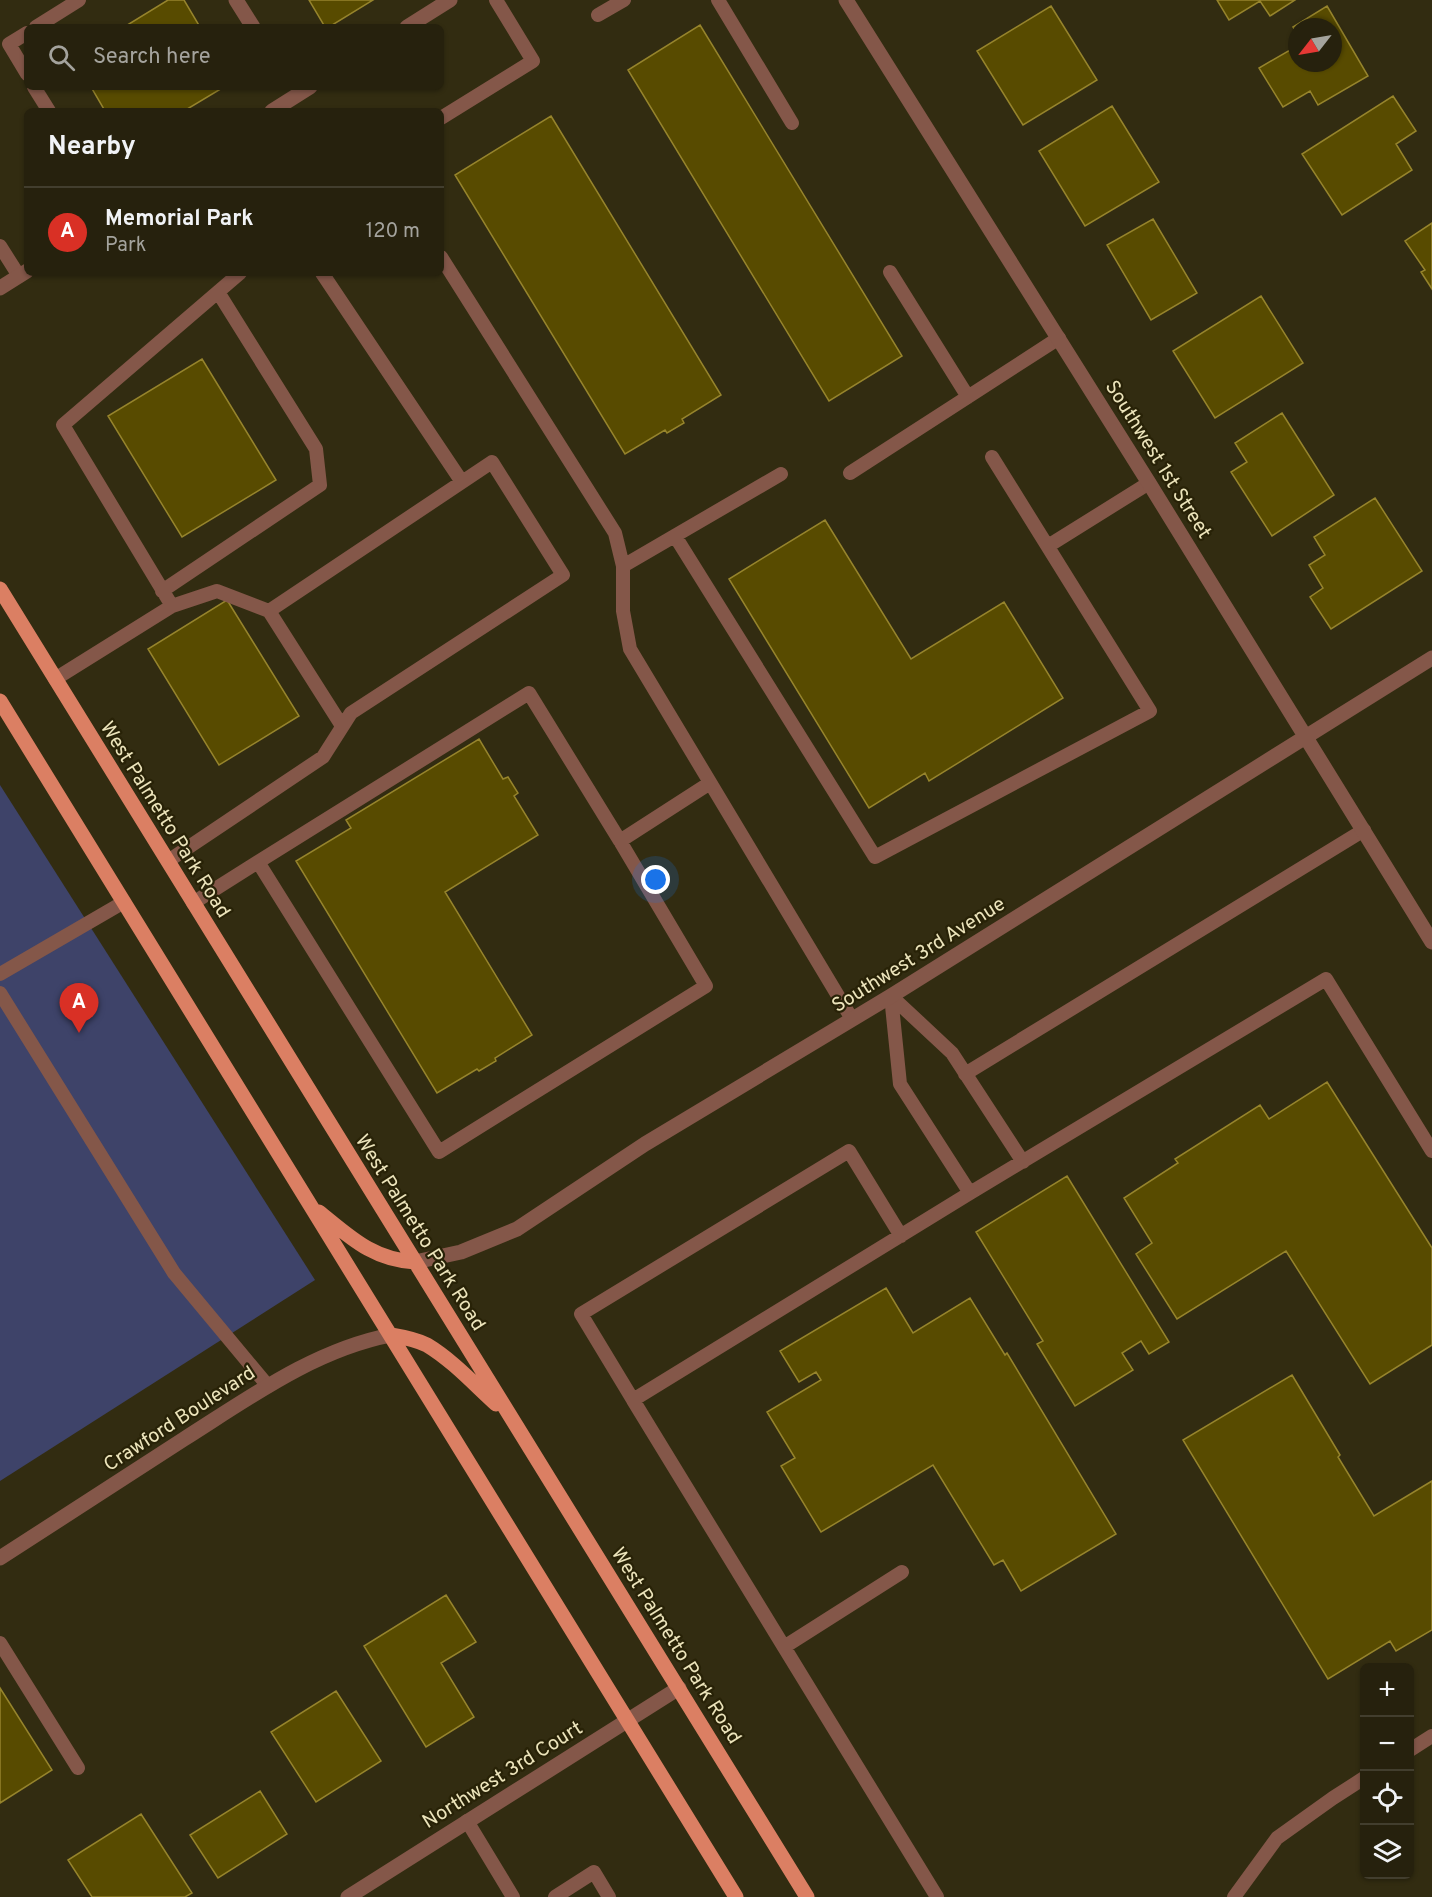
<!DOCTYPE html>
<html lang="en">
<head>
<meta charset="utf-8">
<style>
	:root { --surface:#26210d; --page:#322e1b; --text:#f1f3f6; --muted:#a4a39d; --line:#423e2e; --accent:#d93025 }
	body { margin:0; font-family:Overpass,sans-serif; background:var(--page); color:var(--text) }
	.controls { position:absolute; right:18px; bottom:18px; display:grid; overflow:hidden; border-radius:9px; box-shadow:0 2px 4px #0004 }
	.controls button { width:54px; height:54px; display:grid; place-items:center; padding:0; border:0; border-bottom:2px solid var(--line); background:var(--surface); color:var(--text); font:30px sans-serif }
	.compass { position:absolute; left:1288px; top:18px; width:54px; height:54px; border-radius:50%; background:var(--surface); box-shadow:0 2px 4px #0004; rotate:239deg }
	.you { position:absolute; left:656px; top:880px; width:21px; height:21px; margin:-15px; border:4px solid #fff; border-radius:50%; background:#1a73e8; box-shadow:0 0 0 9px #1a73e833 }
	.badge { display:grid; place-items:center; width:39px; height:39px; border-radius:50%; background:var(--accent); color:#fff; font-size:20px; font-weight:700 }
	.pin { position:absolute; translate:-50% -50px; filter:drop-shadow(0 2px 3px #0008) }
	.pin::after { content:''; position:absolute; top:32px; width:21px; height:18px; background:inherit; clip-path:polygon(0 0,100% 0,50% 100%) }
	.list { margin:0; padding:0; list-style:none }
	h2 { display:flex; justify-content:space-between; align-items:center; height:78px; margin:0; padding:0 24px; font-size:26px }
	h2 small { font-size:20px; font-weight:400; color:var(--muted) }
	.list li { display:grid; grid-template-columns:39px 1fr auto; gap:18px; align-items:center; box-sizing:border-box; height:90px; padding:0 24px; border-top:2px solid var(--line) }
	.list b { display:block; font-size:22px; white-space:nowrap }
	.list p { margin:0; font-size:20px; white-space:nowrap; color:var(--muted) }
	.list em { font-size:20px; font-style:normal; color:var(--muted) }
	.icon { flex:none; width:33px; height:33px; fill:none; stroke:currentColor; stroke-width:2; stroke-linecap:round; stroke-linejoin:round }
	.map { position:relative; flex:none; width:1432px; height:1897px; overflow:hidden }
	.search { position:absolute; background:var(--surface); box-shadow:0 2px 4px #0004; left:24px; top:24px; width:420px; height:66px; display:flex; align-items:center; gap:15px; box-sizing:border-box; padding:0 21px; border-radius:9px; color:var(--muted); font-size:22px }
	.panel { position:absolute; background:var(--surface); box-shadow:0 2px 4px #0004; left:24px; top:108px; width:420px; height:168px; border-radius:9px }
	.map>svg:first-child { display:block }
	.green { fill:#3e4369 }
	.building { fill:#584b00; stroke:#96842c; stroke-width:1.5 }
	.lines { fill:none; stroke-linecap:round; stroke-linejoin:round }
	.service { stroke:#845749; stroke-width:14 }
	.minor { stroke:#845749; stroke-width:15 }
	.primary { stroke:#db7f63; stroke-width:15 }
	.labels { text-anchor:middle; stroke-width:4.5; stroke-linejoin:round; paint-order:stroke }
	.street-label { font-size:20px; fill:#ece4bb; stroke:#282207 }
</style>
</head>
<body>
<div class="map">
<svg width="1432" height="1897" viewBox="0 0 1432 1897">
	<rect width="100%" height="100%" fill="#322c11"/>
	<path class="green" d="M0,785l315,495 -315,201z"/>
	<path class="building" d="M168,0h16l16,27h-76z
		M309,0h64l-44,27h-4z
		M1217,0h78l-25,16 -10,-15 -31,19z
		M1051,6l46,74 -74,45 -46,-74z
		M1327,6l41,70 -50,29 -8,-14 -27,16 -24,-39 38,-22v17h36v-36h-36v6l-4,-6z
		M700,25l202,331 -73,45 -201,-331z
		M91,87h133l-40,24h-79z
		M1393,96l23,35 -20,13 16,26 -70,45 -40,-61z
		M1112,106l47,76 -74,44 -46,-75z
		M551,116l170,279 -39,24 2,4 -17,10 -2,-3 -40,24 -170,-279z
		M1153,219l44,74 -46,27 -44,-75z
		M1432,223v66l-11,-17 4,-2 -20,-29z
		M1261,296l42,67 -88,55 -42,-67z
		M202,359l74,121 -94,57 -74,-121z
		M1282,413l52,82 -62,41 -41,-64 16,-10 -12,-19z
		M1375,498l47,73 -91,58 -21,-32 13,-9 -14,-23 16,-10 -11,-18z
		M825,520l86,139 93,-57 59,96 -134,83 -4,-8 -56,35 -140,-229z
		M227,600l72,116 -80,49 -71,-116z
		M479,739l24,40 5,-2 10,16 -4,3 24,39 -93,57 87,143 -37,23 1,3 -17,10 -2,-2 -40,24 -141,-232 55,-33 -5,-8z
		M1327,1082l105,166v97l-62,39 -84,-133 -109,68 -41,-65 16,-11 -28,-45 54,-35 -3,-4 85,-54 9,14z
		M1067,1176l102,166 -20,12 -8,-13 -19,12 11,17 -58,36 -38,-62 6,-3 -67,-109z
		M886,1288l27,45 57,-35 35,57 2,-2 109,181 -95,57 -18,-31 -9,5 -61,-100 -112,67 -40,-66 14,-8 -28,-46 54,-32 -5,-8 -17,10 -19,-31z
		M1292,1375l48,80 -2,2 36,59 58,-35v149l-36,21 -6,-10 -62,38 -145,-239z
		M446,1595l30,47 -35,21 33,54 -48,30 -62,-101z
		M0,1688l52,82 -52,33z
		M336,1691l45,70 -65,41 -45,-70z
		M260,1791l27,43 -69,44 -28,-43z
		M141,1814l51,79 -7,4h-93l-24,-37z"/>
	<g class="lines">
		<path class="service" d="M718,0l74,123
			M598,15l26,-15
			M36,27l43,-27
			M27,33l-18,11 18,30
			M34,87l15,24
			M441,118l92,-57 -37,-61
			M0,246l19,30
			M441,257l174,276 8,33v45l7,38 222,370
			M890,272l78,125
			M322,273l140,209
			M850,473l209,-135
			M675,536l200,321 275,-146 -158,-254
			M1048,546l101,-63
			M623,566l158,-92
			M162,591l158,-106 -4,-36 -98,-157
			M172,606l45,-15 52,20
			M55,679l117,-73 -109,-181 177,-152
			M168,861l155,-104 28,-44 212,-138 -71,-113 -223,149 73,115
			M258,862l271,-169 91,148
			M193,903l65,-41 181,290 267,-166 -86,-145 90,-58
			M0,974l124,-72
			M0,993l174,280 94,113
			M891,996l9,88 70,109
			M891,996l61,57 71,109
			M965,1074l399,-244
			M901,1236l-52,-85 -268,163 52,86 337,-207 356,-214 106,172
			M633,1400l151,247 118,-75
			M0,1643l78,125
			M784,1647l153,250
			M1410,1750l22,-14
			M467,1821l46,76
			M555,1897l39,-25 15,25
			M1234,1897l43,-59 56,-40 31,-20"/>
		<path class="minor" d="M236,0l17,27
			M846,0l303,483 283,459
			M407,27l43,-27
			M272,111l38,-24
			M0,288l27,-17
			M415,1262l46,-10 56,-23 128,-85 246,-148 541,-338
			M0,1558c61,-40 123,-79 184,-119 65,-41 130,-89 207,-104
			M348,1897l331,-209"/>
		<path class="primary" d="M0,589l807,1308
			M0,701l736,1196
			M319,1212c31,25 54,48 96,50
			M391,1335c12,2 24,4 36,10 25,15 47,39 69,59"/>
	</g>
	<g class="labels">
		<g class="street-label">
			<text transform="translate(1159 459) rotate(58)" y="7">Southwest 1st Street</text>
			<text transform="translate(166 819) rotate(58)" y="7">West Palmetto Park Road</text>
			<text transform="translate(918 954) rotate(-32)" y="7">Southwest 3rd Avenue</text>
			<text transform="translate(421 1232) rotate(58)" y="7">West Palmetto Park Road</text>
			<text transform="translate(179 1418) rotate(-33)" y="7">Crawford Boulevard</text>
			<text transform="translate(677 1645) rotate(58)" y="7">West Palmetto Park Road</text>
			<text transform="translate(502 1774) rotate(-32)" y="7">Northwest 3rd Court</text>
		</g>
	</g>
</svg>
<div class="controls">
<button>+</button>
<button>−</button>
<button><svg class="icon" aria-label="locate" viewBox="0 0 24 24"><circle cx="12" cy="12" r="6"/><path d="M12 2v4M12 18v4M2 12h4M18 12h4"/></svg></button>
<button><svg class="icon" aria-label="layers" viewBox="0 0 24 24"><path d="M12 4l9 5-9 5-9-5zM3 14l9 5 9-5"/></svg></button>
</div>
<svg class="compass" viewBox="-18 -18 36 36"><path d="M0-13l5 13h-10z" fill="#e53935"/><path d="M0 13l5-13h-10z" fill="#a4a39d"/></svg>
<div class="you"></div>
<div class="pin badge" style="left:79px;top:1033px">A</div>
<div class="search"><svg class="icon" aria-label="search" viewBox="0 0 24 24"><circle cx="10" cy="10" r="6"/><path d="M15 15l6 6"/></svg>Search here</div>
<section class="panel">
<h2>Nearby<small></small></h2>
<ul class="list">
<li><span class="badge">A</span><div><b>Memorial Park</b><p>Park</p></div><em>120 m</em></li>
</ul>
</section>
</div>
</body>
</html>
